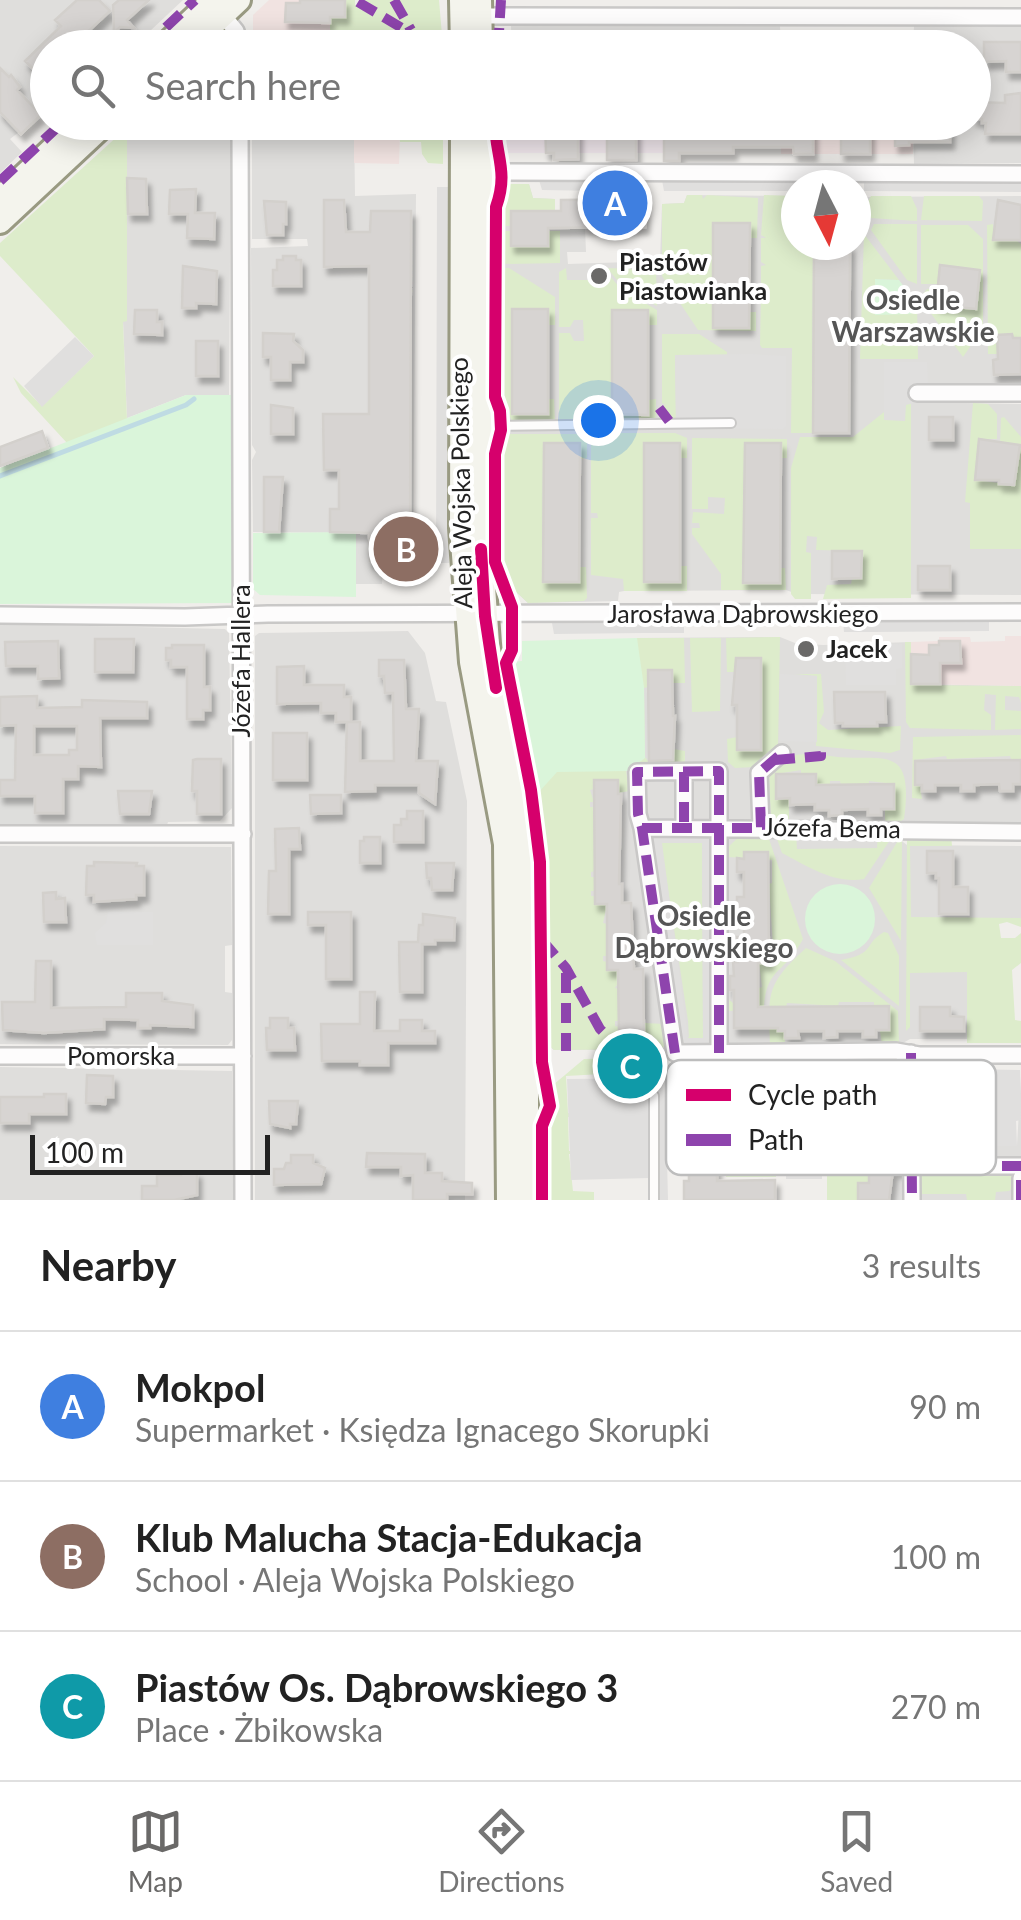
<!DOCTYPE html>
<html lang="en">
<head>
<meta charset="utf-8">
<style>
	:root { --surface:#fff; --page:#f2f2f2; --text:#222; --muted:#767676; --line:#e0e0e0; --accent:#6a6968 }
	body { margin:0; font-family:Lato,sans-serif; background:var(--page); color:var(--text) }
	.compass { position:absolute; left:781px; top:170px; width:90px; height:90px; border-radius:50%; background:var(--surface); box-shadow:0 5px 25px #0003; rotate:174deg }
	.scale { position:absolute; left:30px; bottom:25px; width:240px; box-sizing:border-box; padding-left:10px; border:5px solid #222; border-top:0; font-size:28px; line-height:35px; white-space:nowrap; color:#222; -webkit-text-stroke:8px #fff; paint-order:stroke }
	.you { position:absolute; left:598px; top:420px; width:35px; height:35px; margin:-25px; border:8px solid #fff; border-radius:50%; background:#1a73e8; box-shadow:0 0 0 15px #1a73e833 }
	.badge { display:grid; place-items:center; width:65px; height:65px; border-radius:50%; background:var(--accent); color:#fff; font-size:32px; font-weight:700 }
	.pin { position:absolute; translate:-50% -50%; border:5px solid #fff; box-shadow:0 2px 10px #0006 }
	.list { margin:0; padding:0; list-style:none }
	h2 { display:flex; justify-content:space-between; align-items:center; height:130px; margin:0; padding:0 40px; font-size:42px }
	h2 small { font-size:32px; font-weight:400; color:var(--muted) }
	.list li { display:grid; grid-template-columns:65px 1fr auto; gap:30px; align-items:center; box-sizing:border-box; height:150px; padding:0 40px; border-top:2px solid var(--line) }
	.list b { display:block; font-size:38px; white-space:nowrap }
	.list p { margin:0; font-size:32px; white-space:nowrap; color:var(--muted) }
	.list em { font-size:32px; font-style:normal; color:var(--muted) }
	.icon { flex:none; width:55px; height:55px; fill:none; stroke:currentColor; stroke-width:2; stroke-linecap:round; stroke-linejoin:round }
	.map { position:relative; flex:none; width:1021px; height:1200px; overflow:hidden }
	.search { position:absolute; background:var(--surface); box-shadow:0 5px 25px #0003; left:30px; right:30px; top:30px; height:110px; display:flex; align-items:center; gap:25px; box-sizing:border-box; padding:0 35px; border-radius:55px; color:var(--muted); font-size:38px }
	.sheet { height:580px; background:var(--surface) }
	nav { display:flex; justify-content:space-around; align-items:center; box-sizing:border-box; height:140px; border-top:2px solid var(--line); background:var(--surface); font-size:28px; color:var(--muted) }
	nav a { display:grid; justify-items:center; gap:5px }
	nav .on { color:var(--accent) }
	.map>svg:first-child { display:block }
	.residential { fill:#dfdedc }
	.commercial { fill:#f1e3e1 }
	.industrial { fill:#ede4e9 }
	.religious { fill:#dededc }
	.grass { fill:#ddeccb }
	.park { fill:#daf5da }
	.parking { fill:#e0dfde; fill-rule:evenodd }
	.lines { fill:none; stroke-linecap:round; stroke-linejoin:round }
	.stream { stroke:#bfdbe3; stroke-width:5 }
	.building { fill:#d7d4d2; stroke:#d3d0cc; stroke-width:2.5; fill-rule:evenodd; filter:url(#shadow) }
	.lane-casing { stroke:#c9c8c7; stroke-width:12 }
	.street-casing { stroke:#c9c8c7; stroke-width:20 }
	.secondary-casing { stroke:#999a82; stroke-width:28 }
	.lane { stroke:#fdfcfc; stroke-width:8 }
	.street { stroke:#fdfcfc; stroke-width:15 }
	.secondary { stroke:#f4f4ed; stroke-width:22 }
	.quiet { stroke:#8e44ad; stroke-width:10; stroke-dasharray:20 10; stroke-linecap:butt }
	.cycleway-casing { stroke:#fff; stroke-width:19 }
	.cycleway { stroke:#d6006c; stroke-width:12 }
	.poi-dot { fill:#6a6968; stroke:#fff; stroke-width:4 }
	.labels { text-anchor:middle; stroke-width:8; stroke-linejoin:round; paint-order:stroke }
	.poi-label { font-size:25px; font-weight:bold; fill:#222; stroke:#fff; text-anchor:start }
	.street-label { font-size:25px; fill:#222; stroke:#fff }
	.neighbourhood-label { font-size:28px; font-weight:bold; fill:#555; stroke:#fff }
	.key { fill:#fff; stroke:#bdbdbd; stroke-width:2.5 }
	.key-label { font-size:28px; fill:#222 }
</style>
</head>
<body>
<div class="map">
<svg width="1021" height="1200" viewBox="0 0 1021 1200">
	<defs>
		<filter id="shadow"><feDropShadow dx="4" dy="7" stdDeviation="2.5" flood-color="#0004"/></filter>
	</defs>
	<rect width="100%" height="100%" fill="#f0eeeb"/>
	<path class="residential" d="M0,0h183l-50,47 -85,1 -1,56 -26,30 -2,-2 -9,7 12,13 -22,21z
		M511,26h269l1,21h-269z
		M914,26h107v137l-107,1 -1,-41 61,-1v-74l-61,-1z
		M253,33h101l1,14h-102z
		M132,122l99,1 -2,272h-43l-59,23 -4,-97 4,-1v-193z
		M252,123h102l1,73 61,-2 -3,370 -30,5 -1,15h-26l-1,-51 -102,-1 -1,-72 4,-8 -4,-7 -1,-197 57,-2 -1,-7h-55z
		M508,184h21l4,14 22,1 -1,12 31,16 1,25h-19l1,12 92,-3 2,-57 22,-1 3,-8 109,1v49h60v-48l165,-1v189l-42,2 -66,15 108,2v191l-224,-1 -11,-4 -162,1 -5,1 -1,9 -90,2 -16,-15 -4,-10h-4l-2,-12 -1,-113 4,-1v-15l3,-3 -3,-34h-4v-193l4,-1z
		M0,624l225,5 4,4 3,175 -12,13 -52,1 -1,3h-133v-99l-34,1z
		M408,631l17,22 11,48 10,1 21,99 -2,399h-210v-564l4,-3z
		M780,637l15,6 28,2 88,-3v42l110,2v139l-130,8 16,12 114,1v72h-110l57,54 -1,67h-57l-14,8 -342,3 -6,-5v-155l-10,-97 106,-106 -7,-49z
		M0,846l231,1 1,98 -7,1v46l7,1v47l-4,5 -228,-1z
		M0,1067l232,4 2,129h-234z
		M920,1069h46v76h51l4,-68v123h-194v-105l93,-1z"/>
	<path class="commercial" d="M269,0h77v17h-16v15l-77,1v-18z
		M913,31v16h-132l-1,-14z
		M781,123h132v31h-132z
		M354,131l46,1 -1,32 -45,-1z
		M1005,636h16v50l-110,-2v-42l28,-1v-4h31l1,5 34,-1z"/>
	<path class="industrial" d="M506,123h227v30h-226z"/>
	<path class="religious" d="M34,726v99h-34v-98z"/>
	<path class="grass" d="M346,0h9v5h5v-5h79l4,47h-88l-1,-14 -24,-1v-15h16z
		M132,123l-5,5v193l-4,1 4,98 -60,23 -46,-50 -8,-16 29,29 52,-50 -94,-100v-13z
		M354,123h89v41l-15,-1 -6,-9 -1,-12h-21l-1,-10 -45,-1z
		M508,184h21l4,14 22,1v11l-44,1v15h-10v-19l4,-1z
		M687,195h15l1,4 4,-4 51,3 -1,40h-7l-1,-15h-36v105h36l1,-16h6v19l-58,-1 -36,-54v-72l22,-1z
		M764,195l32,1v49h17l-1,188h-21l1,-85h-30l-2,-3 1,-52 5,-1 -5,-3v-23l5,-1 -5,-3v-24h5l-5,-3z
		M871,196h40l6,13v12l-47,-3 -6,-10z
		M924,196h55l4,5 -1,20 -61,-1z
		M874,224h43v60l-10,-4 -36,-50z
		M993,224l1,16 23,1 4,3v94l-24,-3v19h-9l-1,-129z
		M921,225h47l15,14v89l-20,29 -42,-57 1,-5 5,-6 8,1 1,15 40,5 4,-40 -40,-5 -1,19h-18z
		M501,231h10l1,16h35l1,-16h12v32l-59,1z
		M864,234l35,46 -24,-1 36,35v-17l6,8 1,54h-58z
		M501,268h8l46,29v28h-7v-16h-37v105l37,1v-16h6l1,23 -44,1v-5l-6,-3v-15h-4z
		M566,268l1,12h37l1,-7 -12,-1v-4h10l18,21 36,21v15h-8l-1,-16 -37,1v104l37,1 1,-15 7,-1v22l-97,1v-89h11l4,8h10l-1,-21h-9l-4,7h-11v-55z
		M607,268l49,2 1,36 -33,-18z
		M662,334h37l28,18v3h-52l1,64 -14,2 -1,-15 5,-1 -4,-2z
		M973,403l15,1 9,10v25h-18l-4,41 39,5 6,-40 -20,-1 1,-26 3,-1 17,20v112h-51v-46l-5,-1z
		M906,404h5v194l-88,1 4,-14 24,-1 1,-5 10,-1v-27l-46,-1 1,-13 -10,-1 -1,16 5,1v46h-16l-4,-5v-126l9,-31h53l31,-25 1,8z
		M594,433h81l12,5v20h-6l-1,-16 -36,1 -1,139h37v-16h7v25h-63l-1,-12 -32,-4v-57h7l-1,-5h-6v-73z
		M508,434h73l6,5v19l-7,1v-17l-37,1 -1,139 37,1 1,-16h6l1,31 -3,3 -56,2 -16,-15 -4,-10h-4l-3,-125 4,-1v-15z
		M692,438l95,1v19h-6v-15h-37l-1,140 37,1v-16h5l1,22h-65v-16l-29,-40v-6h8l-1,-5h-7l1,-11 31,2 1,-16 -17,-1v12h-16z
		M780,637l-2,111 -24,19 -19,1 -7,-6 -1,-23 10,-2v13l25,-1 -1,-91 -25,-1v15h-9l-1,-34z
		M637,638h47l1,45h-12l-1,-14 -24,1v17l-4,1 1,69 4,5 24,-1v-12l12,2v15l-46,-1 -27,-86z
		M690,638h31l-1,73 -28,1z
		M905,642h6v43l110,1v17l-2,-6 -14,-1v14l16,1v18l-26,1 1,-35 -11,-1 -1,16 7,5v15l-81,-2 -4,-6z
		M795,674h26l3,38 -5,11 9,7 73,-4 -1,24 -10,3 -74,-7 1,-70z
		M580,726l45,37 4,28 -10,2 -1,-13h-24v9l-4,1 4,12h-4v5h4l1,64 -4,1v5h4v14h-4v5h4l1,9h11l-4,18 4,1v32h-4v5l4,1v8h11v13l-3,5 4,1v32h-4v5l4,1 1,8h23l1,-12 21,1 1,21 -5,4 -107,1 -6,-5v-155l-10,-97z
		M1021,735v24h-10l-1,-3 -63,3 -1,-3 -32,4v26h6l2,13 -10,-1 1,-61z
		M816,753c56,16 100,-22 88,66l-7,5h-12v-15h10l-1,-25 -25,-3v4h-28l-1,-4h-10v4h-13v-12l-16,1v-4l-25,4v24l13,1v20l-18,1 -2,-47h6l10,-17z
		M878,833l14,4 -28,42c-30,5 -55,-12 -82,-26l-5,-14 2,-3 17,-2 1,15 80,-1z
		M951,834l1,12h-42l1,71 110,1v9l-14,-5 -8,2 2,14h14l6,-5v30l-9,7 3,50 6,1v22h-54v-71l-57,1v54l-4,4 1,-193z
		M741,835l27,1 35,103c-22,41 -41,26 -39,86l-3,-15 -34,1 -4,-3 2,-12 8,7h26v-15l3,-1 -3,-24h10l4,-16 -4,-63 3,-1v-23h-4l-1,-9 -23,1 -1,6 -15,-1v-10z
		M899,839l3,2 -1,100 -32,-53z
		M702,842l1,196 -19,1 5,-2 -1,-16 -27,-178z
		M884,932l4,1 11,23v50l-58,-46c35,-6 22,-16 43,-28z
		M806,948l29,13 63,50 1,32 -3,4 -14,-1 -2,-15 10,-1 -1,-24h-15v-4h-35l-1,4 -51,-3 -1,4 -8,1v23l7,1v13l-15,1c-2,-54 -4,-61 36,-98z
		M625,1058l1,12h9v-12l20,7 1,-7h5v20l-23,-6 -72,4 2,37h79v4h-79l1,34 78,1 -78,2 4,37 21,1v8h-46v-71l5,-19v-25l31,-26z
		M680,1058h104l1,52h-47l21,-4 -1,-28c-17,-5 -37,-1 -57,-1l-1,5 -13,-2v25h-7z
		M907,1094l-1,16 -3,3 -35,-2 1,72h-11v17h-31v-105z
		M774,1154l2,23h-50l2,-18z
		M1003,1169l8,3 6,11 -8,8 -13,1 -1,8h-28l-1,-6h-45l-3,6 1,-29z"/>
	<path class="park" d="M875,279l24,1 12,16v18l-36,1z
		M186,395h47l1,208 -234,1v-136z
		M356,532v65l-96,-2 -7,-6v-56z
		M637,638l7,49 1,71 -17,13 -71,1 -19,21 -26,-131 10,-1v-20z
		M805 919a35 35 0 1 1 70 0a35 35 0 1 1-70 0Z"/>
	<path class="parking" d="M539,180h103l-3,11h-38l-59,-1z
		M662,180l187,1v4h-53v6h-132z
		M864,181h157v11l-157,-1z
		M437,187h13l-1,376h-13z
		M75,337l19,19 -52,51 -18,-21z
		M750,354l36,2v70l-3,3 -107,-1 -1,-73z
		M884,362h43l1,25 -15,16 -7,2 -1,16 -21,-1z
		M989,620v11l-115,1h-30l-1,-11z
		M684,622v11h-41l-89,1 -2,-11z
		M902,644v24l-6,1v16h-50l-1,-40z
		M780,674l37,2v66l-38,-1z
		M713,830l-1,209h-4v7h-24v-7l-7,2 -27,-202 10,-2v-5zM662,843h40l1,195h-15z
		M108,912h45v33h-56l-2,-12 11,-10z
		M899,1057l6,9 1,28 -77,1 -2,-13v77l-16,3 11,1v16h-36v-32h16v-11l-11,-1v-74z
		M966,1069l54,1 1,50 -5,1 1,25h-51z
		M665,1078l3,122h-20l1,-22 -78,2 -4,-101z"/>
	<g class="lines">
		<path class="stream" d="M0,476l186,-71 8,-6"/>
	</g>
	<path class="building" d="M77,0h22l11,11 -34,32 -3,-4 -10,9h-15v36l-23,-23 36,-35 -6,-6z
		M119,0h30l-22,20 7,8 -14,-1 -6,6 -1,-28z
		M300,0h45v17h-15v6l-45,-1 1,-19h14z
		M984,42h37v30h-15v-11l-22,1z
		M0,68l9,9 2,-2 9,12 -3,3 24,25 -20,19 -21,-22z
		M1021,93v41h-36l1,-11h-4v-4h-8v-17l31,1v-8z
		M545,122h33v37l-24,1v-7h-8z
		M607,122h29v38h-29z
		M664,122h149v32h-19l-1,-7h-60v6h-54v8h-15z
		M841,122h29v32h-29z
		M895,122h55v20h-41v3l-14,1z
		M127,178l19,1 1,35h-19z
		M196,189l-1,24h20l-1,26 -27,-1 1,-24h-19l1,-24z
		M645,199v28l-97,1v18h-37v-35h50v-11z
		M324,200h20l2,32h24l1,-21h40l-1,350h-40l-1,-28 -39,-1v-23h9v-39h-15l-1,-56h46v-148l-45,1z
		M998,200l23,5v35h-28z
		M264,201l22,1v22h-3v11h-16z
		M713,223h37l-1,105h-36z
		M814,245h36l-1,188h-36z
		M283,256h13v4h5v26h-28v-16h4v-10h6z
		M940,265l40,5 -4,39 -40,-4z
		M183,266l34,5 -1,33 -20,-1v5h-14z
		M512,309h36v105h-36z
		M135,310h22v12h5v13l-28,-1z
		M612,310h36v105l-36,-1z
		M263,333l31,1 -1,7 10,9v12h-13v18h-19v-23h-8z
		M1012,334l1,4h8v36l-27,1 -1,-15 5,-1 -1,-24z
		M196,341h22v35h-22z
		M271,405l22,3v26h-22z
		M929,417h24v23h-24z
		M42,431l6,17 -48,18v-19z
		M979,439l41,6 -6,40 -15,-1v-4h-24z
		M544,443h36l-1,139h-36z
		M644,443h36v139h-36z
		M745,443h36l-1,140h-37z
		M264,477h19l-4,55h-15z
		M832,551h30l-1,27 -29,1z
		M918,566h32v24h-32z
		M95,639h39l-1,33h-38z
		M58,641l1,37 -21,1v-13h-32l-1,-24z
		M939,641h21l1,22h-21v21h-29v-30l18,1v-10h10z
		M172,645h32v42h6v23h-7v9h-16v-52h-16v-7h-5v-12h6z
		M736,658h25v92h-24v-45h-5z
		M379,660h25l2,49h13l-3,52h22l-3,43 -16,-11v-8h-44v6l-30,1 2,-70h13v39h34l-1,-68h-8l-1,-17h-5z
		M304,666v19h40v12h7v25h-15v-9h-15v-10l-44,1v-37z
		M648,670h24l1,46h2l-2,44 -24,1z
		M834,692h51l1,30h-9v4h-34v-3h-8z
		M37,696v12l45,-1v-7l65,2v16h-47l1,49 -23,-1v13h-15v34h-28v-17h-35v-16h15l1,-55 -16,1v-29zM34,726h43v24h-8v5h-35z
		M273,733h34v47h-34z
		M197,759h24v55h-24v-23h-5l1,-31z
		M1021,760v24h-8v7h-13l-1,-7 -25,1v6h-13v-6h-26v6h-13v-6h-7v-24z
		M776,774h40v11l78,-1v25h-13v6h-13v-6l-26,1v5l-13,1v-6h-14v-6l-25,1v-7l-14,1z
		M594,780h24v14h3l-2,90h3v19h9l3,66h9l1,65h-25l-1,-64h-11v-66h-12z
		M118,791h34l-3,23h-29z
		M310,795h31v18l-30,1z
		M407,811h16v31h-29v-17h7v-6h6z
		M299,828l1,21h-11v65h-21l1,-43h7l-1,-42z
		M364,837h16v26h-20v-22h4z
		M927,851h26v36h15v27h-29v-36h-3v-5h-9z
		M744,852h24l1,111h-11v44l131,-1v24h-13v7h-13v-6h-26v6l-13,1v-7h-26l1,7h-14v-7h-7v-3h-44v-38h-4v-14h4l-1,-14h5l-1,-25h7v-26h-7v-14h7v-25h-7v-14l7,1z
		M94,862l43,1 -1,3h8v29h-8v4l-42,3v-7h-8l1,-29h7z
		M426,863h28l-2,27h-20l-1,-12h-4z
		M56,892v7l9,-1 1,24h-22l-1,-29z
		M308,912h43v67h-25v-54h-18z
		M423,914l32,4 -1,22h-19v4h-13v48h-22l-1,-50h19l1,-17h4z
		M36,961h15v47l75,-1v-14h36v8l31,4v22l-43,-2v3h-12v-8l-34,-1v10l-60,4 -41,-3 -1,-28h33z
		M360,992h15l-1,39h26v-11h22v11h13v12h-47v22h-28v-4h-38l-1,-37h39z
		M920,1007h30v9l14,1v14h-44z
		M270,1018h18v10h6l1,22h-28l-1,-22h4z
		M87,1075l26,1v21h-7l-1,7 -19,-1z
		M701,1078h57v27l-18,3 -18,-8v9h-6l1,72 58,-1v20h-91v-19h5l-1,-98h13z
		M44,1094h22v20h-37v9h-29v-26h44z
		M269,1101h29l-2,23h-6v4l-20,-4z
		M893,1111v7h7v13h-7v26h7v13h-7l-4,30h-31v-17h11v-71z
		M367,1153l58,1v19h17v8l30,2v11h-25v6h-34v-25l-12,1v-9h-35z
		M291,1155h22v8l12,5 -4,16 -47,1v-16h10l2,-6h5z
		M181,1172h16v23l-23,5h-32v-14h15v-11h24z"/>
	<g class="lines">
		<g class="lane-casing">
			<path id="lane" d="M485,426l246,-3
				M654,1096v104"/>
		</g>
		<g class="street-casing">
			<path id="street" d="M223,15l13,16 4,17
				M481,16l540,1
				M240,122l3,1078
				M481,172l540,2
				M917,393h104
				M0,615l185,2 83,-3 753,-2
				M684,772v56
				M761,827l-2,-54 23,-20
				M642,828l379,4
				M0,834h243
				M719,1053v-282l-82,1 1,42 4,14 33,225 221,-2 23,4h102
				M911,1053l1,147
				M0,1056h243
				M912,1166h109
				M1021,1200v-22"/>
		</g>
		<g class="secondary-casing">
			<path id="secondary" d="M461,0l1,48
				M480,0l1,48
				M162,48l51,-48
				M188,48l51,-48
				M462,122l-1,406 10,134 34,182 3,356
				M481,122v422l7,100 36,205 3,52v299
				M0,198l81,-76
				M0,222l107,-100"/>
		</g>
		<use href="#lane" class="lane"/>
		<use href="#street" class="street"/>
		<use href="#secondary" class="secondary"/>
		<path class="quiet" d="M394,0l17,30
			M358,2l44,26 23,20
			M144,48l51,-48
			M498,48l3,-48
			M0,181l63,-59
			M659,408l10,13
			M775,760l46,-4v-6
			M684,772v56
			M761,827l-2,-54 23,-20
			M642,828h129
			M542,940l24,28 34,61 25,25
			M566,973v78
			M675,1053l-33,-225 -4,-14 -1,-42 82,-1v282
			M911,1053l1,147
			M912,1166h109
			M1021,1200v-22"/>
		<g class="cycleway-casing">
			<path id="cycleway" d="M495,122c0,33 14,49 1,85l-1,190 5,14 1,19 -6,24v108l17,45v43l-6,13 25,127 9,72 2,200 8,44 -8,20v74
				M481,549l4,67 11,72"/>
		</g>
		<use href="#cycleway" class="cycleway"/>
	</g>
	<g class="poi-dot">
		<circle cx="599" cy="276" r="10"/>
		<circle cx="806" cy="649" r="10"/>
	</g>
	<g class="labels">
		<g class="poi-label">
			<text x="619" y="271">Piastów<tspan x="619" dy="29">Piastowianka</tspan></text>
			<text x="826" y="658">Jacek</text>
		</g>
		<g class="street-label">
			<text transform="translate(461 483) rotate(-91)" y="9">Aleja Wojska Polskiego</text>
			<text x="743" y="623">Jarosława Dąbrowskiego</text>
			<text transform="translate(241 661) rotate(-90)" y="9">Józefa Hallera</text>
			<text transform="translate(832 828) rotate(1)" y="9">Józefa Bema</text>
			<text x="121" y="1065">Pomorska</text>
		</g>
		<g class="neighbourhood-label">
			<text x="913" y="310">Osiedle<tspan x="913" dy="32">Warszawskie</tspan></text>
			<text x="704" y="926">Osiedle<tspan x="704" dy="32">Dąbrowskiego</tspan></text>
		</g>
	</g>
	<rect x="666" y="1060" width="330" height="115" rx="15" class="key"/>
	<rect x="686" y="1089" width="45" height="12" fill="#d6006c"/>
	<rect x="686" y="1134" width="45" height="12" fill="#8e44ad"/>
	<g class="key-label">
		<text x="748" y="1105">Cycle path</text>
		<text x="748" y="1150">Path</text>
	</g>
</svg>
<svg class="compass" viewBox="-18 -18 36 36"><path d="M0-13l5 13h-10z" fill="#e53935"/><path d="M0 13l5-13h-10z" fill="#767676"/></svg>
<div class="scale">100 m</div>
<div class="you"></div>
<div class="pin badge" style="left:615px;top:203px;background:#3f7fe0">A</div>
<div class="pin badge" style="left:406px;top:549px;background:#8d6e63">B</div>
<div class="pin badge" style="left:630px;top:1066px;background:#0f9aa8">C</div>
<div class="search"><svg class="icon" aria-label="search" viewBox="0 0 24 24"><circle cx="10" cy="10" r="6"/><path d="M15 15l6 6"/></svg>Search here</div>
</div>
<section class="sheet">
<h2>Nearby<small>3 results</small></h2>
<ul class="list">
<li><span class="badge" style="background:#3f7fe0">A</span><div><b>Mokpol</b><p>Supermarket · Księdza Ignacego Skorupki</p></div><em>90 m</em></li>
<li><span class="badge" style="background:#8d6e63">B</span><div><b>Klub Malucha Stacja-Edukacja</b><p>School · Aleja Wojska Polskiego</p></div><em>100 m</em></li>
<li><span class="badge" style="background:#0f9aa8">C</span><div><b>Piastów Os. Dąbrowskiego 3</b><p>Place · Żbikowska</p></div><em>270 m</em></li>
</ul>
</section>
<nav>
<a class="on"><svg class="icon" aria-label="map" viewBox="0 0 24 24"><path d="M3 6l6-2 6 2 6-2v14l-6 2-6-2-6 2zM9 4v14M15 6v14"/></svg>Map</a>
<a><svg class="icon" aria-label="directions" viewBox="0 0 24 24"><path d="M12 3l9 9-9 9-9-9zM9 14v-3h6M13 9l2 2-2 2"/></svg>Directions</a>
<a><svg class="icon" aria-label="saved" viewBox="0 0 24 24"><path d="M7 4h10v16l-5-4-5 4z"/></svg>Saved</a>
</nav>
</body>
</html>
